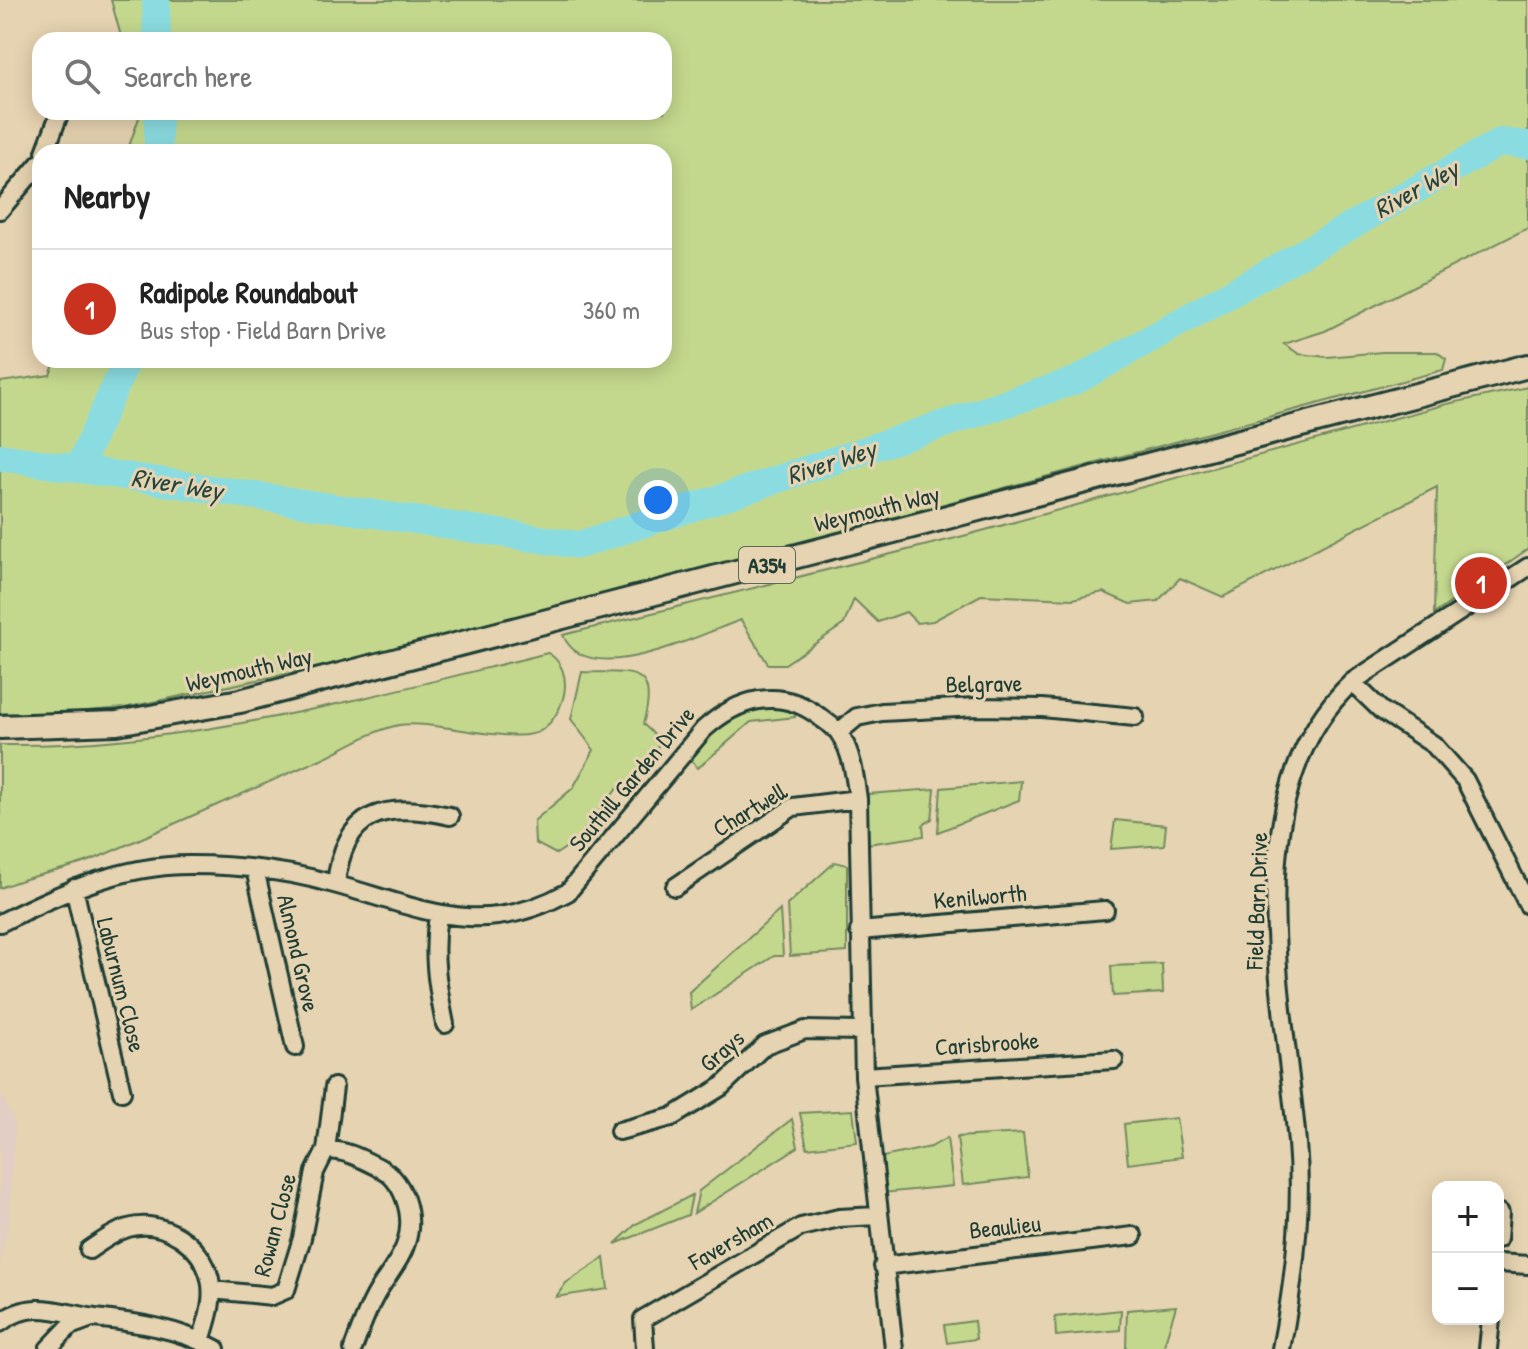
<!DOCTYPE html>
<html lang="en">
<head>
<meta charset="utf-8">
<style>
	:root { --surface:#fff; --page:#f2f2f2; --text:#222; --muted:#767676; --line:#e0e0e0; --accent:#c8321e }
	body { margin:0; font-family:"Patrick Hand",sans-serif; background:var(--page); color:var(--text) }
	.controls { position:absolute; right:24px; bottom:24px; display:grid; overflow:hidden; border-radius:16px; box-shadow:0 4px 20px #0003 }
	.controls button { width:72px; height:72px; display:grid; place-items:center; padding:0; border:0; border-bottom:2px solid var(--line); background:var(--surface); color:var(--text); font:40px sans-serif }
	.you { position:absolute; left:658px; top:500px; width:28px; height:28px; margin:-20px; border:6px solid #fff; border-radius:50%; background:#1a73e8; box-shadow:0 0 0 12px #1a73e833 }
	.badge { display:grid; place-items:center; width:52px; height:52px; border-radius:50%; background:var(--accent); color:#fff; font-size:26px; font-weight:700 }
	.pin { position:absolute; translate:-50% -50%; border:4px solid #fff; box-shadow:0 2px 8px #0006 }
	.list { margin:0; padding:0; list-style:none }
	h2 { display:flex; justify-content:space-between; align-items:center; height:104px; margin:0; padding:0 32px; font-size:34px }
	h2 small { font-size:26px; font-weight:400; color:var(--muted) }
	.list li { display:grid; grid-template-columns:52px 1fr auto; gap:24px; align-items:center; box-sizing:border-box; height:120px; padding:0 32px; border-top:2px solid var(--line) }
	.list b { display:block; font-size:30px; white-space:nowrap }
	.list p { margin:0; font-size:26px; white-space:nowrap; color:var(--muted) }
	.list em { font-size:26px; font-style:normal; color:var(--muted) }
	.icon { flex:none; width:44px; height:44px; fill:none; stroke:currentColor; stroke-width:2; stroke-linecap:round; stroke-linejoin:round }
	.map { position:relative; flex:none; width:1528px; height:1349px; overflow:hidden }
	.search { position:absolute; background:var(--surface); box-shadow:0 4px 20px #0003; left:32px; top:32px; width:640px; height:88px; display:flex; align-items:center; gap:20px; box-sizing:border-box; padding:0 28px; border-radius:24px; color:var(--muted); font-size:30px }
	.panel { position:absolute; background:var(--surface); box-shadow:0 4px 20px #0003; left:32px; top:144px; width:640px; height:224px; border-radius:24px }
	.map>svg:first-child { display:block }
	.built { fill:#e2cec5 }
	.green { fill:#c4d88d; stroke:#728a60; stroke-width:2 }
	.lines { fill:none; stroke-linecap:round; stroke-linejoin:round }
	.river { stroke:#8bdce1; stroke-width:28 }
	.minor-casing { stroke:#1f3d34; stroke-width:22 }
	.highway-casing { stroke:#1f3d34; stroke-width:28 }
	.minor { stroke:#e6d3b1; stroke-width:16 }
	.highway { stroke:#e6d3b1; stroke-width:22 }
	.labels { text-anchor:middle; stroke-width:6; stroke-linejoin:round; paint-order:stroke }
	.shield { fill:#e6d3b1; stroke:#5b6a5a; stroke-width:2 }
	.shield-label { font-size:22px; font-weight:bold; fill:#1f3d34 }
	.street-label { font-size:24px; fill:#1f3d34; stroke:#e6d3b1 }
	.water-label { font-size:26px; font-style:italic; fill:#24453d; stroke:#e6d3b1 }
</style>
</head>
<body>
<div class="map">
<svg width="1528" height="1349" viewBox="0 0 1528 1349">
	<rect width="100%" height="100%" fill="#e6d3b1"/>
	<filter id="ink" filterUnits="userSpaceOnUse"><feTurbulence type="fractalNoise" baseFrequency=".0125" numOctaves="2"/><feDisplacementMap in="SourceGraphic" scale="16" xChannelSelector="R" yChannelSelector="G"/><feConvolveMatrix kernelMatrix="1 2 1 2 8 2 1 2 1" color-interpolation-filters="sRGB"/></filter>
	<g filter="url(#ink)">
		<path class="built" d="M0,1092l15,31 -7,102 -8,40z"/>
		<path class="green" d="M111,0h1417v228l-203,103 -41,13 15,10 28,3 55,-5h55l9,7 -3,11 -1043,280 -276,58 -84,7 -40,-2v-331l50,-7 6,-15h608v-208h-537l14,-40h523v-72h-542z
			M1528,387v162l-94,65 3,-127 -214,110 -43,-19 -22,23 -28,3 -27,-12 -30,7 -92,-4 -48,26 -16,2 -11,-11 -28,10 -24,-23 -10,25 -59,40h-17l-27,-44c-41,14 -155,72 -178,15l393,-97 491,-134z
			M548,653c28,17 18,59 -6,77 -23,17 -110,-11 -143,-5 -26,5 -54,23 -78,34 -74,32 -148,66 -222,98 -32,14 -67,17 -99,31v-143c187,3 367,-48 548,-92z
			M582,672c46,2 79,-9 61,52l16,15 -4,23 -39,28 -40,51 -20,13 -21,-11 -1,-22 39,-33 21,-38 -23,-31z
			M775,708l20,5v4l-44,5 -53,46 -8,-10c25,-29 45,-48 85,-50z
			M1021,781l-2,19 -81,32 3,-44z
			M935,789l-3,30 -9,6 1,11 -57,8 1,-50z
			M1115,820l51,5 -2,20 -53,4z
			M835,862l12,3v87l-57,4 -3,-51z
			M780,910l3,46h-9l-83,54 -2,-18z
			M1162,964l1,29 -50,3 -2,-30z
			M853,1110l4,32 -50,6 -7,-35z
			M1176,1118l6,39 -54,7 -4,-40z
			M792,1119l6,28 -104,66 5,-22z
			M1023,1133l5,44 -65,8 -6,-48z
			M947,1138l6,48 -71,7 -4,-35 53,-11z
			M692,1195l-4,20 -73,29 21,-20z
			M604,1258l4,31 -52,8 10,-14z
			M1176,1306l-13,43h-37l1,-39z
			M1121,1310l-1,20 -64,6 -1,-19z
			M974,1321l2,18 -29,4 -3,-18z"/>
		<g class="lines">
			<path class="river" d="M156,0l1,40
				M158,112v40
				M0,457l579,88 498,-165 423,-238 28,3
				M78,469l49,-109"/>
			<g class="minor-casing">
				<path id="minor" d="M45,152l15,-40
					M0,210l40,-47
					M1352,682l29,28 53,35 31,35 63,125
					M839,732l18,-15 25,-5 94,-5 66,1 93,9
					M255,869l40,178
					M336,884c8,-75 49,-82 114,-68
					M675,887l118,-80 65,-8
					M74,888l48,204
					M438,915c-6,39 -1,70 7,109
					M0,923c60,-30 121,-58 190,-58 47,0 98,6 144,19 88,24 146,57 234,8l135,-162c35,-32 77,-44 117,-13 6,5 15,10 19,16 13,19 16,44 19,66l6,277 30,273
					M859,931l246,-21
					M864,1076l250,-16
					M619,1131l53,-14 49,-30 44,-42 40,-15 56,1
					M326,1150c20,0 34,8 52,17 26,12 37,49 28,76 -5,17 -19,33 -28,48 -11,18 -18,39 -25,58
					M1498,1239l2,-26
					M89,1250c12,-8 25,-18 39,-22 35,-10 74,16 82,51 5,21 -3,42 -9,62
					M1498,1263l30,2
					M883,1266l250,-30
					M212,1290l60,6 14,-6 16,-52 13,-66 11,-22 8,-63
					M0,1323c31,-25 61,-10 95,-5 43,5 83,10 121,31
					M48,1349l22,-23 22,-8
					M645,1349l-2,-30 158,-92 38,-9 38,-2
					M1281,1349c13,-66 22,-139 16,-206 -12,-143 -64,-350 55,-461l176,-115
					M1488,1349l3,-30"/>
			</g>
			<g class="highway-casing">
				<path id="highway" d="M0,727l117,-4 123,-22 1288,-335"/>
			</g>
			<use href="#minor" class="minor"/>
			<use href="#highway" class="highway"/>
		</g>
	</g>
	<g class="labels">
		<rect class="shield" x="739" y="547" width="56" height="36" rx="6"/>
		<g class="shield-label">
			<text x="767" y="573">A354</text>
		</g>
		<g class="street-label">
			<text transform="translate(877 509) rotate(-14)" y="8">Weymouth Way</text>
			<text transform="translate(249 670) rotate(-13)" y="8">Weymouth Way</text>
			<text transform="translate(984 684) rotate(-1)" y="8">Belgrave</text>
			<text transform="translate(632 779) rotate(-50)" y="8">Southill Garden Drive</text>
			<text transform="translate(750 810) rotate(-31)" y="8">Chartwell</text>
			<text transform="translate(980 897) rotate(-5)" y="8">Kenilworth</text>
			<text transform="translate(1257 901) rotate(-88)" y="8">Field Barn Drive</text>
			<text transform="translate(298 953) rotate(77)" y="8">Almond Grove</text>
			<text transform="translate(121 985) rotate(76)" y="8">Laburnum Close</text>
			<text transform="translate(987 1044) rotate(-4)" y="8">Carisbrooke</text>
			<text transform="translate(722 1051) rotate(-41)" y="8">Grays</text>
			<text transform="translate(275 1225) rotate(-75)" y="8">Rowan Close</text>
			<text transform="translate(1005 1227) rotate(-6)" y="8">Beaulieu</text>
			<text transform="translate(731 1241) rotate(-30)" y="8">Faversham</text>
		</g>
		<g class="water-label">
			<text transform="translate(1416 189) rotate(-29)" y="9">River Wey</text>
			<text transform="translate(831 462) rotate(-18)" y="9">River Wey</text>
			<text transform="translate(177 484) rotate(9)" y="9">River Wey</text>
		</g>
	</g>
</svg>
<div class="controls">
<button>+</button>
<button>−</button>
</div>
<div class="you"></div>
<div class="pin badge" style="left:1481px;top:583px">1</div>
<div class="search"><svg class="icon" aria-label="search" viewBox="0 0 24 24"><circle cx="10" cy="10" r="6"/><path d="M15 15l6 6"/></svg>Search here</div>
<section class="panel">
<h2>Nearby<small></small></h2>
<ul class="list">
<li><span class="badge">1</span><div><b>Radipole Roundabout</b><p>Bus stop · Field Barn Drive</p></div><em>360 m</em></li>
</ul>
</section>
</div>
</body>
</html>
